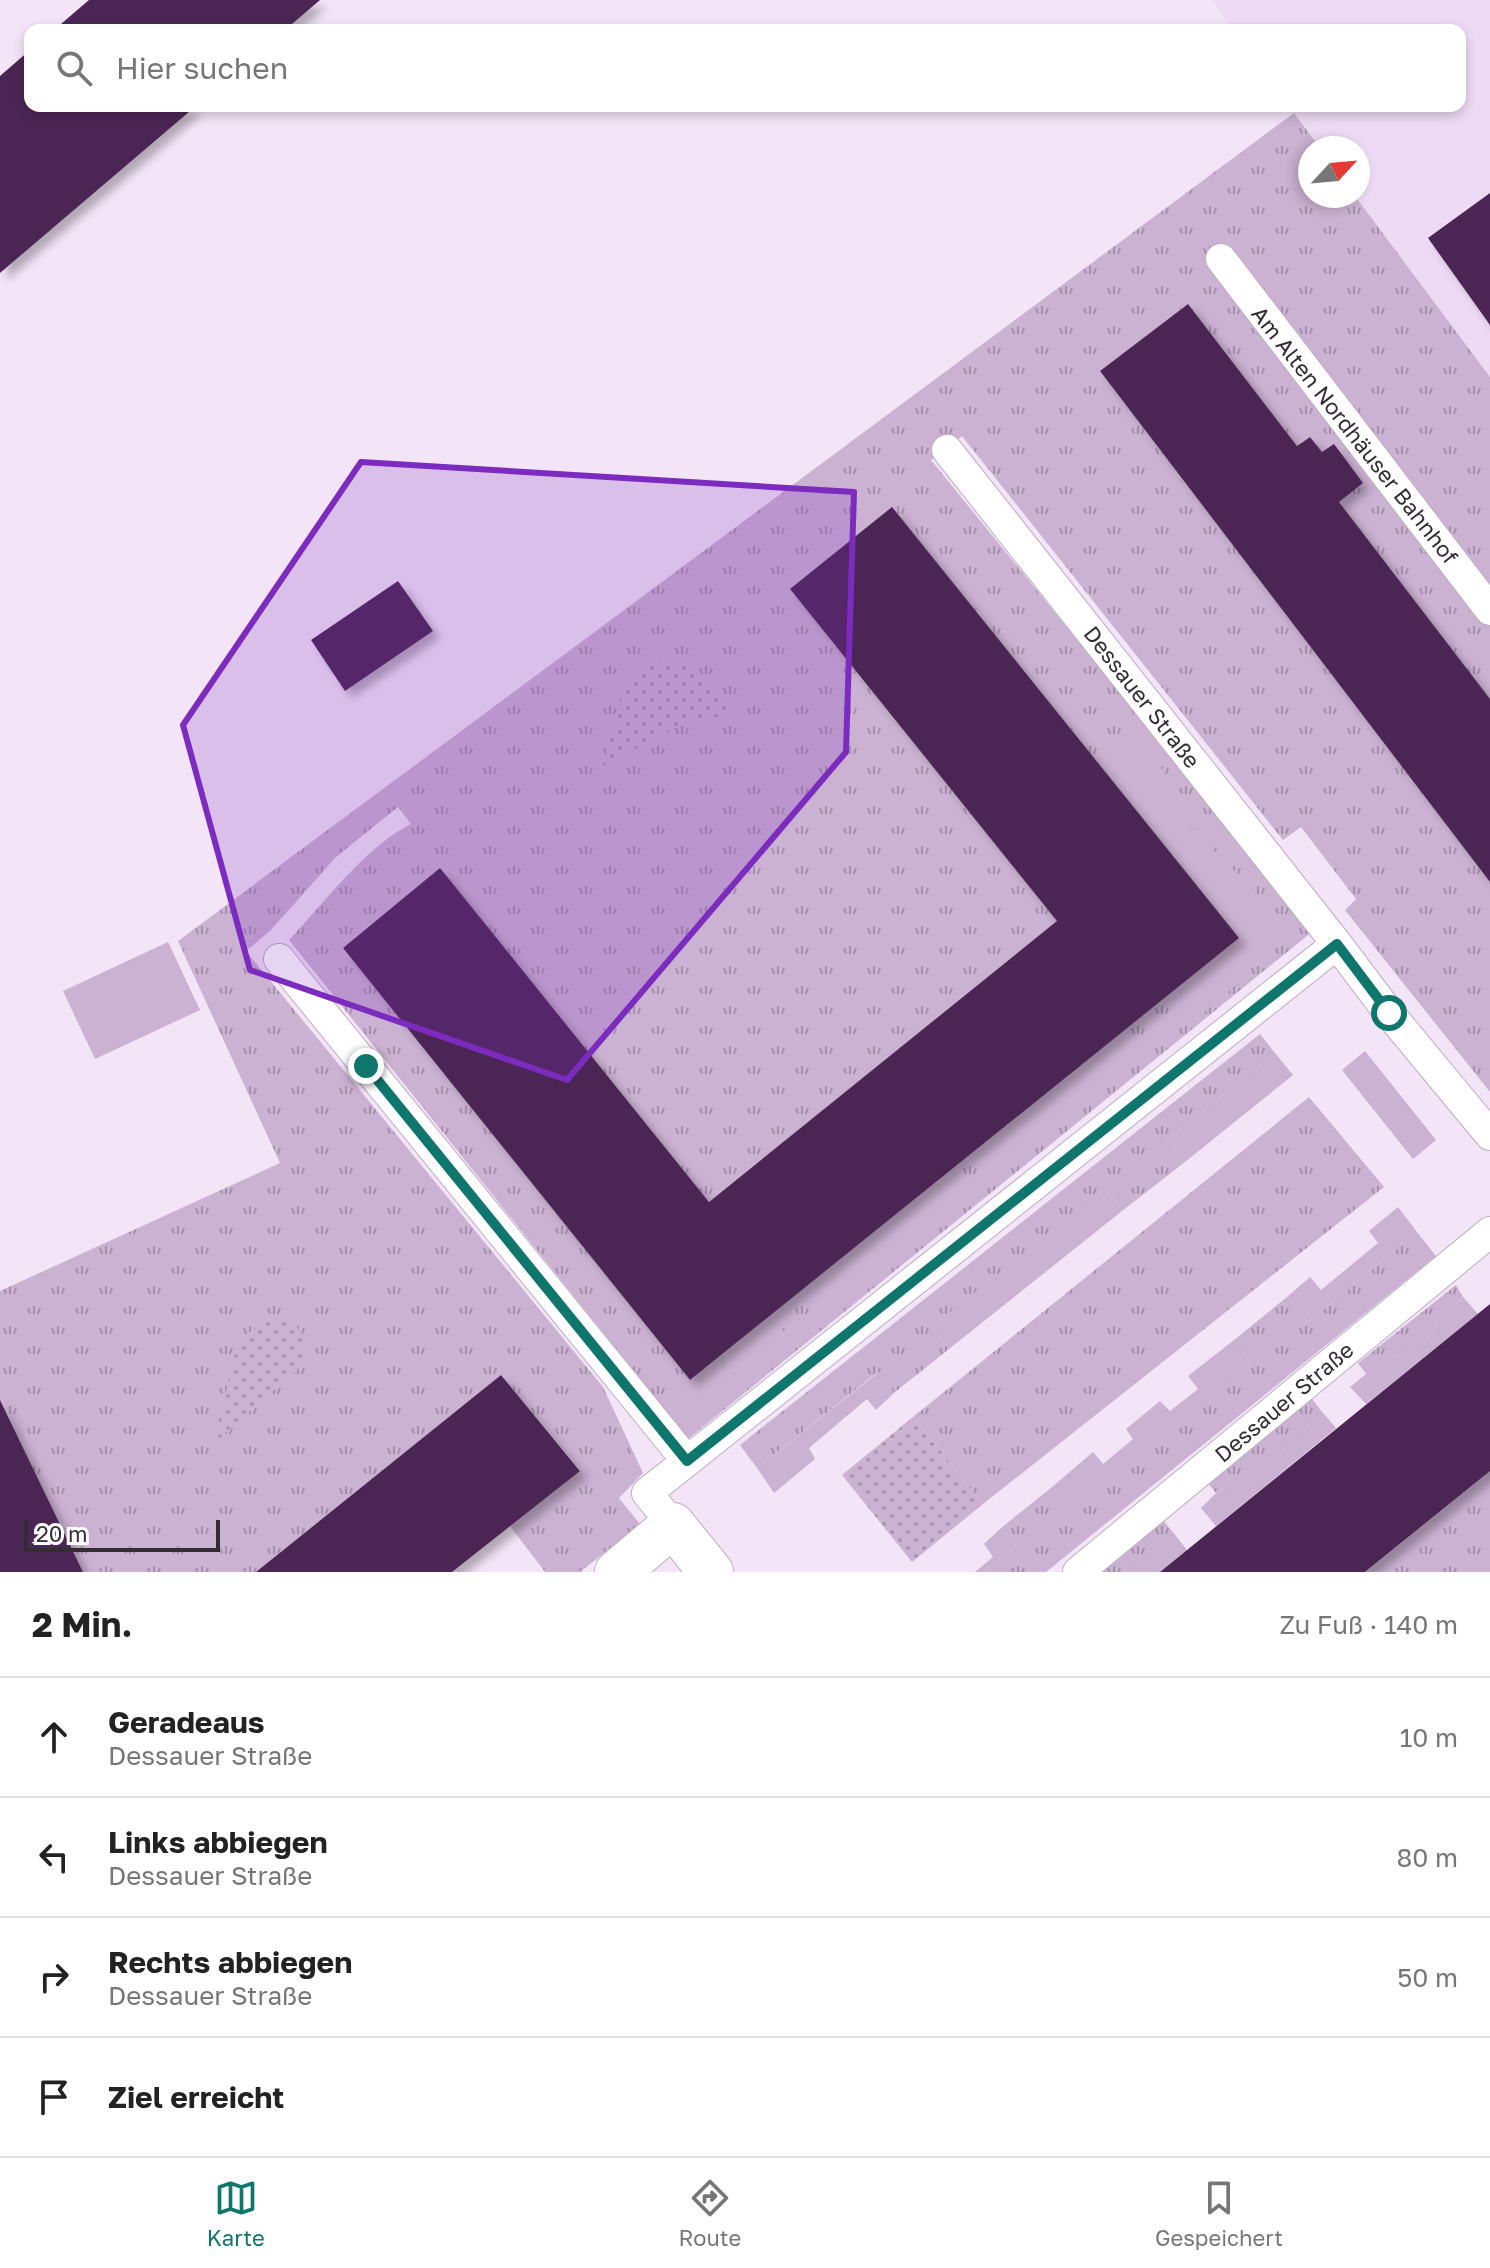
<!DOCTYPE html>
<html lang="de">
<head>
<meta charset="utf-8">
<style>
	:root { --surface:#fff; --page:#f2f2f2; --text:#222; --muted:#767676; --line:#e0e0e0; --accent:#0f766e }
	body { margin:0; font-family:"Golos Text",sans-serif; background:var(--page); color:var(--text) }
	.compass { position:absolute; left:1298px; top:136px; width:72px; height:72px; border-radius:50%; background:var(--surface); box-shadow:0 4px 12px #0003; rotate:64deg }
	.scale { position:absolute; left:24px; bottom:20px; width:196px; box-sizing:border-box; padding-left:8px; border:4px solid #322c33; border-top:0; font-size:22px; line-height:28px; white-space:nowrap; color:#322c33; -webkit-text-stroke:6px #fff; paint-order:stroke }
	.stop { position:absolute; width:24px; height:24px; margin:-18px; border:6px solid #0f766e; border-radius:50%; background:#fff }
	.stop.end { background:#0f766e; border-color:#fff; box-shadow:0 2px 8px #0008 }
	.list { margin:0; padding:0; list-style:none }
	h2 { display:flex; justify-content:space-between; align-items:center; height:104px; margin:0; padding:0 32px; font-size:34px }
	h2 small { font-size:26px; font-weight:400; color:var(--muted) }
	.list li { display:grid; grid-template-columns:52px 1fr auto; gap:24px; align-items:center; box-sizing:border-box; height:120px; padding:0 32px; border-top:2px solid var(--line) }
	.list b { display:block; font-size:30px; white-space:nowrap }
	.list p { margin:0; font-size:26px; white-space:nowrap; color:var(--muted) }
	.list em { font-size:26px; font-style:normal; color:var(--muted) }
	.icon { flex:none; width:44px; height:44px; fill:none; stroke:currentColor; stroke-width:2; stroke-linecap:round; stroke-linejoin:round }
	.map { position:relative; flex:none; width:1490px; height:1572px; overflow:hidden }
	.search { position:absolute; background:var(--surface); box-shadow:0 4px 12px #0003; left:24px; right:24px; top:24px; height:88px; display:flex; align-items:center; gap:20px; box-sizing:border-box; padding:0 28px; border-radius:16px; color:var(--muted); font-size:30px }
	.sheet { height:584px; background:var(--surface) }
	nav { display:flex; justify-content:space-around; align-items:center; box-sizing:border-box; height:112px; border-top:2px solid var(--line); background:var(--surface); font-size:22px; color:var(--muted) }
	nav a { display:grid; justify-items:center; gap:4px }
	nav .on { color:var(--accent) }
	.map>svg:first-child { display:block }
	.built { fill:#eedaf4 }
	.grass { fill:url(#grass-tufts); fill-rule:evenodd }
	.park { fill:url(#park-dots) }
	.garden { fill:#cbb1d2 }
	.building { fill:#4b2655; filter:url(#shadow) }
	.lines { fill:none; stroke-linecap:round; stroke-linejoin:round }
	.service-casing { stroke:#bdaec1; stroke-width:32 }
	.minor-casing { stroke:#bdaec1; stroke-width:46 }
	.service { stroke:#fff; stroke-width:30 }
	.minor { stroke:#fff; stroke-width:44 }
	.route { stroke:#0f766e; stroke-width:10 }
	.marked { fill:#7b2cbf; fill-opacity:0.2; stroke:#7b2cbf; stroke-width:6; stroke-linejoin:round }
	.labels { text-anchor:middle; stroke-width:8; stroke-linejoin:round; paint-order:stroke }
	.street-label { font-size:22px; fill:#322c33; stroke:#fff }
</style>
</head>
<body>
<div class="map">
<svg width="1490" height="1572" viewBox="0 0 1490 1572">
	<defs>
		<pattern id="grass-tufts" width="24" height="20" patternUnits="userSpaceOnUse" patternTransform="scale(2)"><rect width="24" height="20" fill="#cbb1d2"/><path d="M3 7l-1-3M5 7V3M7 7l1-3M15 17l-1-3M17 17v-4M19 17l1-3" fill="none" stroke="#a590ab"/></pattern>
		<pattern id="park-dots" width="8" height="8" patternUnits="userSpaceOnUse" patternTransform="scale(2)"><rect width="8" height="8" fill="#cbb1d2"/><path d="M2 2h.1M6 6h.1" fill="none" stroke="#a590ab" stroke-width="1.8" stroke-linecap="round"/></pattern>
		<filter id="shadow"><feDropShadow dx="7" dy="7" stdDeviation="4" flood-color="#0004"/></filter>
	</defs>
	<rect width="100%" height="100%" fill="#f3e4f7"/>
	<path class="built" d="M1212,0h278v377l-135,-181h3v-48h-38l-31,-42h171v-76h-227z"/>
	<path class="grass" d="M1294,113l26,35h-10v48h45l135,181v323l-151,-198 -17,-49 -12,-16 -13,9 -109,-142 -88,67 390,511v210l-145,-182 11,-11 -55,-72 -18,13 -321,-404 -31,24 382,471 -625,508 -399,-499c36,-38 76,-93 122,-116l-13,-17 -62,50 -66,74 -24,20 357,436 40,86 -24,25 21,26 -60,48h-35l-35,-46 70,-56 -79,-95 -245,197h-173l-83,-172v-109l280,-128 -102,-222zM790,589l387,398 -487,393 -347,-432 97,-79 269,333 349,-281z
		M1260,1034l15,19 -108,87 18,22 -63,49 -16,-22 -173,138 16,22 -55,44 -16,-21 -121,96 -17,-23z
		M1309,1097l75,90 -401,317 -70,-87z
		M1417,1232l19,24 -390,316h-62l32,-26 -15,-18 51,-41 20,24 181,-146 -19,-25 53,-43 21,25z
		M1456,1285l7,12 -24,23 -13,20 -60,34 -8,-11z
		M1312,1399l11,14 -27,22 -23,28 -57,30 -8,-10z
		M1490,1471v101h-124z
		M1162,1519l10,12 -20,13 -22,28h-32z"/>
	<path class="park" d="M669,660c35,10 44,26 66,53l-52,11 -80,42 22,-84 18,-18z
		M272,1320h21c10,17 17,30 6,48l-86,76 22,-90 13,-21z
		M913,1417l70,87 -71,58 -70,-87z"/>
	<path class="garden" d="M1145,724l36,94 75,74 16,31 -7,30 -27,30 -39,34 -22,-30 61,-49 -142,-178z
		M168,942l32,68 -105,49 -32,-68z
		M1127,1028l18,27 -68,42 -55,47 -9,15 -16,14 -18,-26z
		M1365,1051l71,89 -23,19 -71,-89z
		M1275,1053l18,22 -108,87 -18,-22z
		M946,1175l18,23 -52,33 -91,83 -18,-24z
		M1106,1189l16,22 -173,138 -17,-23z
		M1398,1207l19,25 -109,90 -21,-25 23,-20 11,13 57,-47 -9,-12z
		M1463,1297l15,17 -112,90 -16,-17 16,-13 60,-34 13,-20z
		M771,1315l19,24 -17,14 -31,13 -23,22 -22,29 -17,11 -15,-19 25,-29z
		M1234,1340l19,25 -181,147 -20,-25 41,-35 10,12 30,-25 -7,-10 34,-28 10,10 28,-22 -10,-13z
		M879,1372l15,21 -18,17 -9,-11 -58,49 6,11 -41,34 -17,-25z
		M1323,1413l13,15 -120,98 -15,-18 15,-15 57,-30 23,-28z
		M1001,1528l15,18 -32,26h-9l18,-15 -9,-13z
		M1172,1531l15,19 -27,22h-30l22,-28z"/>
	<path class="building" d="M89,0h231l-35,30h-231z
		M30,50v56h166l-196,167v-197z
		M1490,193v132l-62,-87z
		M1188,304l109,142 13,-9 12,15 12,-8 29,39 -24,19 151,197v183l-390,-511z
		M892,507l347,431 -549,442 -347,-432 97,-80 269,334 348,-281 -267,-332z
		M398,581l35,50 -88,60 -34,-51z
		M1490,1304v167l-125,101h-205z
		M501,1375l79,96 -128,101h-196z
		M0,1400l83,172h-83z"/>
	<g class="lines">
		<g class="service-casing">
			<path id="service" d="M1221,259l269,351
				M947,450l390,494
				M279,959l408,502
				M673,1525l-26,-32 690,-549 52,69 101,122
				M1078,1572l412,-340"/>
		</g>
		<g class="minor-casing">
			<path id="minor" d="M617,1572l56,-47 38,47"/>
		</g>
		<use href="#service" class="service"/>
		<use href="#minor" class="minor"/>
	</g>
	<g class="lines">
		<path class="route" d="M366,1066l321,395 650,-517 52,69"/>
	</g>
	<path class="marked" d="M361,462l493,30 -8,260 -279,328 -317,-110 -67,-245z"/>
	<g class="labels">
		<g class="street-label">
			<text transform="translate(1355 435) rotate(52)" y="8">Am Alten Nordhäuser Bahnhof</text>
			<text transform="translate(1142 697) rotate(52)" y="8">Dessauer Straße</text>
			<text transform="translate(1284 1402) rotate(-40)" y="8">Dessauer Straße</text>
		</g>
	</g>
</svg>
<svg class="compass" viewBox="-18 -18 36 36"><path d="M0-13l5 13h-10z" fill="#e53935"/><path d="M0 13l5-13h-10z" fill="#767676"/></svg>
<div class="scale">20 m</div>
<div class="stop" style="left:1389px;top:1013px"></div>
<div class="stop end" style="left:366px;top:1066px"></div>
<div class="search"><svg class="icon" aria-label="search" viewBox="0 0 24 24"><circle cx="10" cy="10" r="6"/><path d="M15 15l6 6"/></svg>Hier suchen</div>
</div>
<section class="sheet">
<h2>2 Min.<small>Zu Fuß · 140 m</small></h2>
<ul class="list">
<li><svg class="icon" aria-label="ahead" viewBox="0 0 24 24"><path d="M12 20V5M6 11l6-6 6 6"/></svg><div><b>Geradeaus</b><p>Dessauer Straße</p></div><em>10 m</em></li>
<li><svg class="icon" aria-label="left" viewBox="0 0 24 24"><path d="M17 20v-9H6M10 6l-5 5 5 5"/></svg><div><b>Links abbiegen</b><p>Dessauer Straße</p></div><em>80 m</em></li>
<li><svg class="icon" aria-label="right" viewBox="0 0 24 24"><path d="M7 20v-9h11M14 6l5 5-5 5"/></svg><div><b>Rechts abbiegen</b><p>Dessauer Straße</p></div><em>50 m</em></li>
<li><svg class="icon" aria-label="arrive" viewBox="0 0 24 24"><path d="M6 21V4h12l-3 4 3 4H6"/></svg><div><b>Ziel erreicht</b></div></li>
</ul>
</section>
<nav>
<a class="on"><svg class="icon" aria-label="map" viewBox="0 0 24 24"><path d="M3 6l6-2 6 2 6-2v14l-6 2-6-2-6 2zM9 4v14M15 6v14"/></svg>Karte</a>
<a><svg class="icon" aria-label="directions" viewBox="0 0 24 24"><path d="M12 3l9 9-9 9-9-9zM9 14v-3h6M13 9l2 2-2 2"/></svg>Route</a>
<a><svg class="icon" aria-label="saved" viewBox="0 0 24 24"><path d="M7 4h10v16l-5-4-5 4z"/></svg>Gespeichert</a>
</nav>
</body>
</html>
